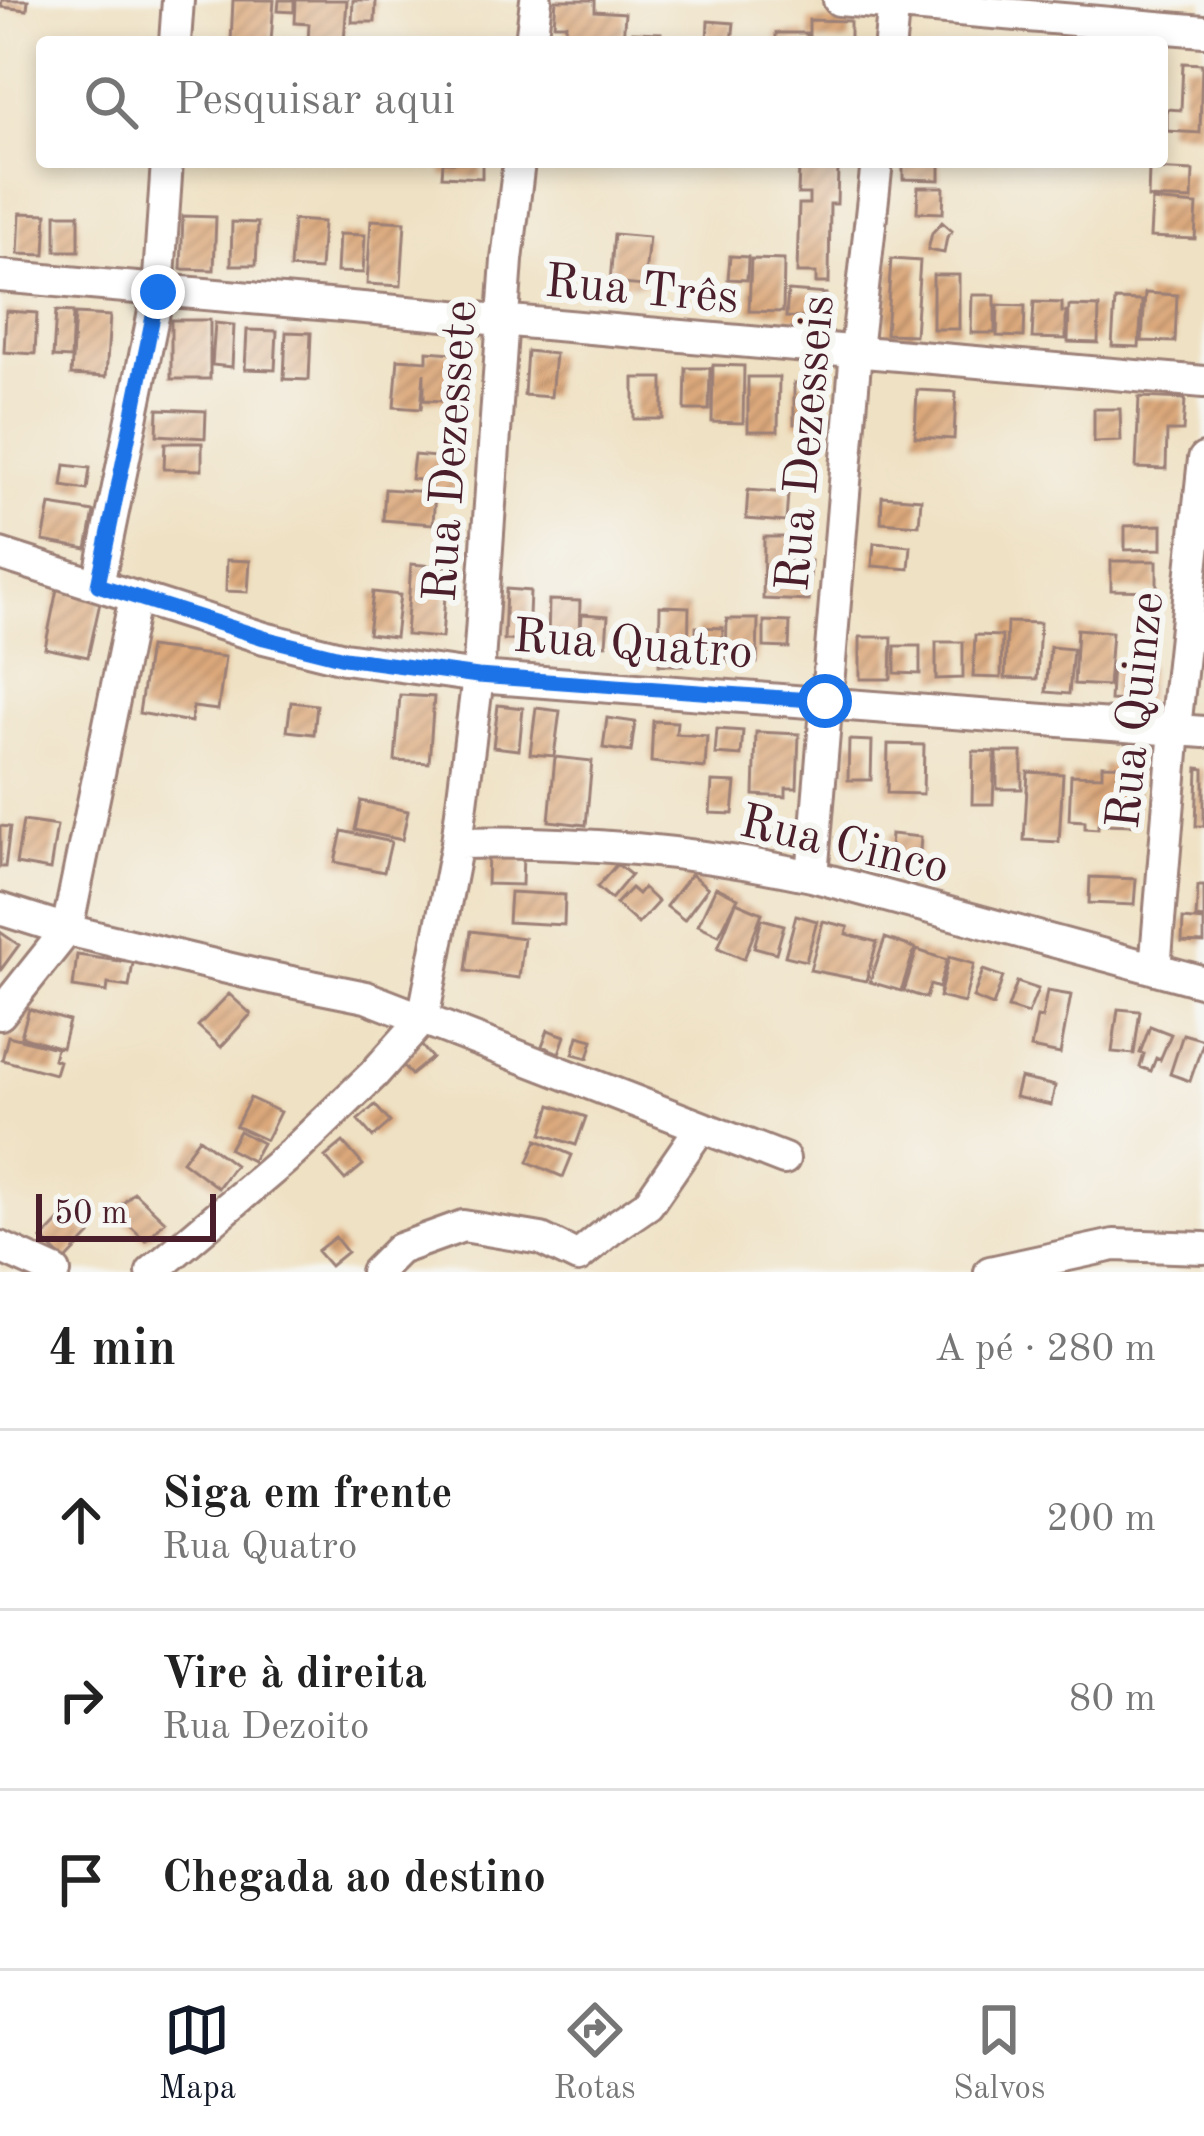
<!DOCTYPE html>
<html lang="pt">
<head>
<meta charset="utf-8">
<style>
	:root { --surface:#fff; --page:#f6f6f6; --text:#222; --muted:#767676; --line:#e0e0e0; --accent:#111827 }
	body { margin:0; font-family:"Old Standard TT",serif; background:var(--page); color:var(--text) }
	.scale { position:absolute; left:36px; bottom:30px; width:180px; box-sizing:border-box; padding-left:12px; border:6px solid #4a1f2b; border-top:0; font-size:33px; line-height:42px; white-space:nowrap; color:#4a1f2b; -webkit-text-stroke:9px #f6f6f2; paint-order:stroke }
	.stop { position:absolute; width:36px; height:36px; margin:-27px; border:9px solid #1a73e8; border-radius:50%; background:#fff }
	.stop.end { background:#1a73e8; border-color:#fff; box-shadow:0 3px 12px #0008 }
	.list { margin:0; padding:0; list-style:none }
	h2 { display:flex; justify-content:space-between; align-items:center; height:156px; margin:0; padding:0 48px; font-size:51px }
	h2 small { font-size:39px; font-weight:400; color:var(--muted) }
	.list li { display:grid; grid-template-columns:78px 1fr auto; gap:36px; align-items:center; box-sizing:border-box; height:180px; padding:0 48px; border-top:3px solid var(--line) }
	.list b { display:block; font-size:45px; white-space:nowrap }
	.list p { margin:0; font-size:39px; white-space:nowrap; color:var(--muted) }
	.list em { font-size:39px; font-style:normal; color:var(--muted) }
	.icon { flex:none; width:66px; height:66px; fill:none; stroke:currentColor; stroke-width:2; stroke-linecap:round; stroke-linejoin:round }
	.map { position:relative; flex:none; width:1204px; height:1272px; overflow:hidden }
	.search { position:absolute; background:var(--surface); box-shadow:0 6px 18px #0003; left:36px; right:36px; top:36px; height:132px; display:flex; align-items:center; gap:30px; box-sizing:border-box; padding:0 42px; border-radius:12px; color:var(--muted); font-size:45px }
	.sheet { height:696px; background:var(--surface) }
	nav { display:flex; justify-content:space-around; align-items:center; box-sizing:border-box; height:168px; border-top:3px solid var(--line); background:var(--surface); font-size:33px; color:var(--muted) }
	nav a { display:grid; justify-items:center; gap:6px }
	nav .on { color:var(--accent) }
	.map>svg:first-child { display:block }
	.building { fill:url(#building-hatch) }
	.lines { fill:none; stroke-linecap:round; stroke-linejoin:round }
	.minor-casing { stroke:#9c8077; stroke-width:36 }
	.minor { stroke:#fff; stroke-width:30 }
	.route { stroke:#1a73e8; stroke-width:15 }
	.labels { text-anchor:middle; stroke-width:12; stroke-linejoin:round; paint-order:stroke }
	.street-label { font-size:48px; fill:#4a1f2b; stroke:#f6f6f2 }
</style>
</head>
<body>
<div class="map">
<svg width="1204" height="1272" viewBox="0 0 1204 1272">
	<defs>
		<pattern id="building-hatch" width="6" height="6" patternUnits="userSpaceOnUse" patternTransform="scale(3)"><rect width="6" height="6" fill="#dca97c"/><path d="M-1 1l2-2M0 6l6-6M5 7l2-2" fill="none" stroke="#b48966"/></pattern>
	</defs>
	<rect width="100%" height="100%" fill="#f6f6f2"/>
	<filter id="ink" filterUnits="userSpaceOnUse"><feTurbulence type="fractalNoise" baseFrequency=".00833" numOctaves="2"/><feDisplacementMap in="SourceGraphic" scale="24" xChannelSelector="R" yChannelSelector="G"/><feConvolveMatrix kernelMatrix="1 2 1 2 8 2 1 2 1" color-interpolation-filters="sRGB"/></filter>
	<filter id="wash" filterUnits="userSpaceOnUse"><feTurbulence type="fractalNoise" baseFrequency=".004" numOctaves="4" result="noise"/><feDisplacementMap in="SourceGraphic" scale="48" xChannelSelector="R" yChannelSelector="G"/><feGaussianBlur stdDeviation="2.7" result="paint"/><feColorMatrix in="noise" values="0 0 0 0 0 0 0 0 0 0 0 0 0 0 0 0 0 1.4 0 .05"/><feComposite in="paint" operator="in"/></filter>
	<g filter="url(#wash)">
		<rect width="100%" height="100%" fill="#efe1c3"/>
		<g id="blocks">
			<path class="building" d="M2,0h26l-1,10 -26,-3z
				M233,0h41l-3,42h-40z
				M279,0h15v12l-16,-1z
				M296,0h51l-3,42h-36l1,-18 -14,-1z
				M353,0h23l-1,22h-23z
				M556,0h39v11l30,2 -2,29h-58l1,-18h-12z
				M809,20l41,1v21h-41z
				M708,21l26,2 -2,19h-25z
				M632,32l29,1v9h-29z
				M776,33h30v9h-30z
				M1183,63l19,1 -2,69 -33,-2v-22l14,1z
				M443,162h39v16l-40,-2z
				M903,162h37v18l-37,-1z
				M799,168l39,1 -1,35h-7l-1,79h-13v-10h-19l2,-69h10v-10h-11z
				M1149,169l44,2 -1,29 -44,-2z
				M918,187h26l-1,26 -26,-1z
				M1152,201l45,4 -2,34 -45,-2z
				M20,213l27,1 -2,41 -27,-1z
				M56,214h23v37h-23z
				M183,216l33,1 -2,53 -33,-1z
				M293,220l30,2 -3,48 -30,-2z
				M371,220l34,2 -4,64 -34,-2z
				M232,222l26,1 -2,42h-25z
				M942,222l10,9 -5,6 -3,16 -16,-3 4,-17z
				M339,234l26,1 -2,38 -26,-1z
				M614,234l35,3 -5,49 -34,-3z
				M730,256l18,1 -1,23 -19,-1z
				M751,259l33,1 -1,52 -34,-1z
				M891,259l29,2 -5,74 -29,-1z
				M933,275h26v54h-26z
				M788,291l38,3 -2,25 -38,-2z
				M1145,293l32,2 -2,47 -33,-1z
				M972,295h23v38h-24z
				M1115,300l27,1 -3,46 -27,-1z
				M1034,302l28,1v9h4v27l-34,-1z
				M998,305l27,1 -1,31 -27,-1z
				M1069,306l30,1 -1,36 -30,-1z
				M6,311l31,2 -2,41 -31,-2z
				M56,311l17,1 -2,46 -18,-1z
				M75,314l35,2 -4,61 -35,-2z
				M171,320h39v59h-39z
				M215,323l19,2 -2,42 -20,-2z
				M247,330l30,1 -2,39 -30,-1z
				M286,332l25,1 -2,47 -25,-1z
				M427,351l38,3 -3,48 -38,-2v-27l-3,36 -27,-2 4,-48 29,2z
				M527,351l28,3 -4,43 -27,-2z
				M713,365l31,1 -1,57 -31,-1z
				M686,368h24l-1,42h-24z
				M748,377h31l-1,54h-30z
				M634,378h29v41h-29z
				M794,383h29l1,40 -30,1z
				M917,390l39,2 -2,47 -39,-2z
				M1139,397l46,2 -2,32h-16l-1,38 -30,-1z
				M158,409l48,2 -1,27 -48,-3z
				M1094,409h26l1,32 -27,1z
				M165,443h37v27l-38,-1z
				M414,455l44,4 -4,34 -19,-2 -2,33 -50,-4 2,-31 45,3 1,-11 -20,-2z
				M65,465l25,3 -3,22 -25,-4z
				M748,490l40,3 -2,29 -40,-3z
				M882,496l39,3 -2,26 -38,-3z
				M50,505l44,7 -7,37 -44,-8z
				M1162,525v24l-37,1v-24z
				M764,537h28v21l-13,1 32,2 -2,40 -46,-2z
				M874,543l37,3 -2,23 -37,-3z
				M227,560l23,1 -2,31 -22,-1z
				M1111,561h46v30l-46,-1z
				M411,564l36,3 -5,71 -36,-3z
				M57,589l44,9 -13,59 -43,-9z
				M506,589l24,2 -2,50 -24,-1z
				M373,592l27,3 -5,42 -27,-3z
				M549,600l31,1 -1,42h-31z
				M660,606l29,1 -1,58h-29z
				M582,614l26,2 -2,29 -26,-2z
				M727,619h31l-1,44h-31z
				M764,621l26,1 -1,26 -25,-1z
				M1007,622l33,1 -3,56 -32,-1z
				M696,627l27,1 -1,29 -27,-2z
				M1077,629l35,3 -4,54 -34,-2z
				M975,635l27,1 -1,42 -28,-1z
				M860,637h32l-1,42h-31z
				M936,642h27v36l-27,1z
				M895,646h25v28l-25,-1z
				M149,647l76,10 -7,53 -25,-3 -2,15 -52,-9z
				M1050,647l23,2 -4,45 -23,-2z
				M1112,663l38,2 -2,37 -38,-2z
				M400,695l34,2 -5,66 -34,-2z
				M291,702l26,3 -3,29 -27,-3z
				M498,705l25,3 -4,42 -26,-3z
				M536,708l24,3 -6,45 -24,-2z
				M607,718l28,4 -4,30 -28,-4z
				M653,721l24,1 -1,12 31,2 -2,32 -54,-6z
				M717,729l26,2 -2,25 -26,-2z
				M756,732l43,2 -2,54h-11v9l-32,-2z
				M849,740l23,1 -1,39h-23z
				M888,744l36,1 -1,49 -36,-1z
				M973,751l22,1 -2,52h-21z
				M997,752h25v37h-25z
				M555,757l37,4 -6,64 -37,-4z
				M1102,765l36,1 -3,59 -37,-1v5l-13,-1v-7l-16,-1 2,-45 31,1z
				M1198,768l6,1v57h-8z
				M1028,772l35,2 -4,68 -35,-2z
				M712,782l24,1 -3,31 -23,-1z
				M361,801l47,10 -6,29 -47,-10z
				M23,821l34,5 -7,44 -34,-6z
				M0,826l10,1 -5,40h-5z
				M342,831l49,11 -7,30 -49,-10z
				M891,834l30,3 -3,41 -30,-2z
				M488,854h35l-1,31 -35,-1z
				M617,864l14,11 -20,24 -14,-12z
				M691,874l17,14 -24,32 -18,-14z
				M1090,877l46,2 -2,26 -45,-2z
				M1198,886h6v33l-8,-1z
				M716,887l22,11 -19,37 -21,-10z
				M631,888l7,6 5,-6 15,14 -20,22 -22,-20z
				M510,892l55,3 -1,30 -56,-3z
				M736,902l26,11 -18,46 -26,-11z
				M796,915l21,6 -11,40 -21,-5z
				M762,919l22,6 -8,28 -22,-6z
				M1183,919l21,2v22l-22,-1z
				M823,921l25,6 -2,7 31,8 -11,39 -56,-11z
				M471,931l53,7 -5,40 -53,-7z
				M0,932l19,13 -19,26z
				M885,938l30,10 -14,43 -31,-9z
				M917,950l30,10 -8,28 -9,-3 -4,13 -22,-7z
				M77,955l56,8 -4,24 -21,-3 -1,8 -34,-5z
				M949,957l25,7 -10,39 -25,-6z
				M983,970l20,7 -10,29 -20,-8z
				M1017,982l21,7 -10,25 -20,-6z
				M1047,991l24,4 -11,59 -29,-6 6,-31 5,1z
				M229,994l22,20 -30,33 -23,-21z
				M29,1009l40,12 -7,27 -41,-12z
				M1118,1009l22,2 -6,43 -22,-2z
				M1150,1026l21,8 -11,26 -4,-2 -5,13 -11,-4 4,-13 -4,-1z
				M548,1030l17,6 -6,17 -17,-7z
				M1183,1034l21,6 -14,41 -20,-7z
				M8,1036l48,12 -3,11 6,2 -4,13 -53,-14z
				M578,1036l15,4 -5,18 -15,-4z
				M421,1045l11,13 -21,17 -10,-12z
				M1020,1078l35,8 -4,19 -36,-8z
				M250,1098l30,14 -14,28 -30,-14z
				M375,1105l15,17 -17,15 -15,-17z
				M551,1105l35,12 -10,28 -34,-11z
				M239,1131l23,12 -10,18 -23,-12z
				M199,1138l36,27 -17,23 -36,-27z
				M537,1140l35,15 -9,22 -35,-15z
				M343,1142l20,23 -18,15 -20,-23z
				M134,1192l31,29 -19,20 -31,-29z
				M67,1213l23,22 -25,26 -23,-22z
				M335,1237l12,15 -17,14 -13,-15z"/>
		</g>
	</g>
	<g filter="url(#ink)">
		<use href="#blocks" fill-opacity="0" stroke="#9c8077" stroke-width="3"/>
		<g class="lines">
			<g class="minor-casing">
				<path id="minor" d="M839,0l365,31
					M175,42l3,-42
					M531,42l5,-42
					M890,42l4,-42
					M0,276l1204,106
					M0,554l264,84 80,20 134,19 726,55
					M98,585l60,-293 9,-130
					M457,843c120,-3 238,8 355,33l392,106
					M812,876l44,-525 21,-189
					M0,909l67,21 194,46 105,21 418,162
					M1155,969l20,-240 29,-270
					M0,1014l67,-84 68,-333
					M0,1247l55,25
					M152,1272l140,-119 82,-79 49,-55 34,-176 21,-166 29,-417 12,-98
					M376,1272l23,-23 64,-23 78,13 37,18 32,-27 38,-26 53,-77
					M990,1272l124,-27 90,3"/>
			</g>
			<use href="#minor" class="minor"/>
		</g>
	</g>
	<g class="lines" filter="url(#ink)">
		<path class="route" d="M158,292l-60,293 166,53 80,20 134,18 347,25"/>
	</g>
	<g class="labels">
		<g class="street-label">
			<text transform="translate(642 287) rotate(5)" y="17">Rua Três</text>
			<text transform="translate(803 443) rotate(-85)" y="17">Rua Dezesseis</text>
			<text transform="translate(448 451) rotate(-86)" y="17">Rua Dezessete</text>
			<text transform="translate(633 642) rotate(4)" y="17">Rua Quatro</text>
			<text transform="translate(1133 710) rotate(-84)" y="17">Rua Quinze</text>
			<text transform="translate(845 842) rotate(13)" y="17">Rua Cinco</text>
		</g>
	</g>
</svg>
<div class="scale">50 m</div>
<div class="stop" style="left:825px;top:701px"></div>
<div class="stop end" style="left:158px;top:292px"></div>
<div class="search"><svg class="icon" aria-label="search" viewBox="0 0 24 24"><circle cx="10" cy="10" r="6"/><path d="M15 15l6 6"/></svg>Pesquisar aqui</div>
</div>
<section class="sheet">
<h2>4 min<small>A pé · 280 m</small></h2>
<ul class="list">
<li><svg class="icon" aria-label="ahead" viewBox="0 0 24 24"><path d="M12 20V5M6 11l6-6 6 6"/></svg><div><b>Siga em frente</b><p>Rua Quatro</p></div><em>200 m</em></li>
<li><svg class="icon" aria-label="right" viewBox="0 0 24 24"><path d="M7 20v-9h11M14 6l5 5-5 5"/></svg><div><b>Vire à direita</b><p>Rua Dezoito</p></div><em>80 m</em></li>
<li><svg class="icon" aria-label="arrive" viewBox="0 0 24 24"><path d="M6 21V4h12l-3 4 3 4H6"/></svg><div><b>Chegada ao destino</b></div></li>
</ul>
</section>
<nav>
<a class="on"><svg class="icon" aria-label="map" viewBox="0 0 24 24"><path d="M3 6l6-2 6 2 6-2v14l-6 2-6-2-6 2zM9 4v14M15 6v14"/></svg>Mapa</a>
<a><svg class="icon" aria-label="directions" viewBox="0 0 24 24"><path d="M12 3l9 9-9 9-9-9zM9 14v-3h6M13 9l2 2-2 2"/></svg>Rotas</a>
<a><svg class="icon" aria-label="saved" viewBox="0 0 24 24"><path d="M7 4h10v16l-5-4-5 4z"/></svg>Salvos</a>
</nav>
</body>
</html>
